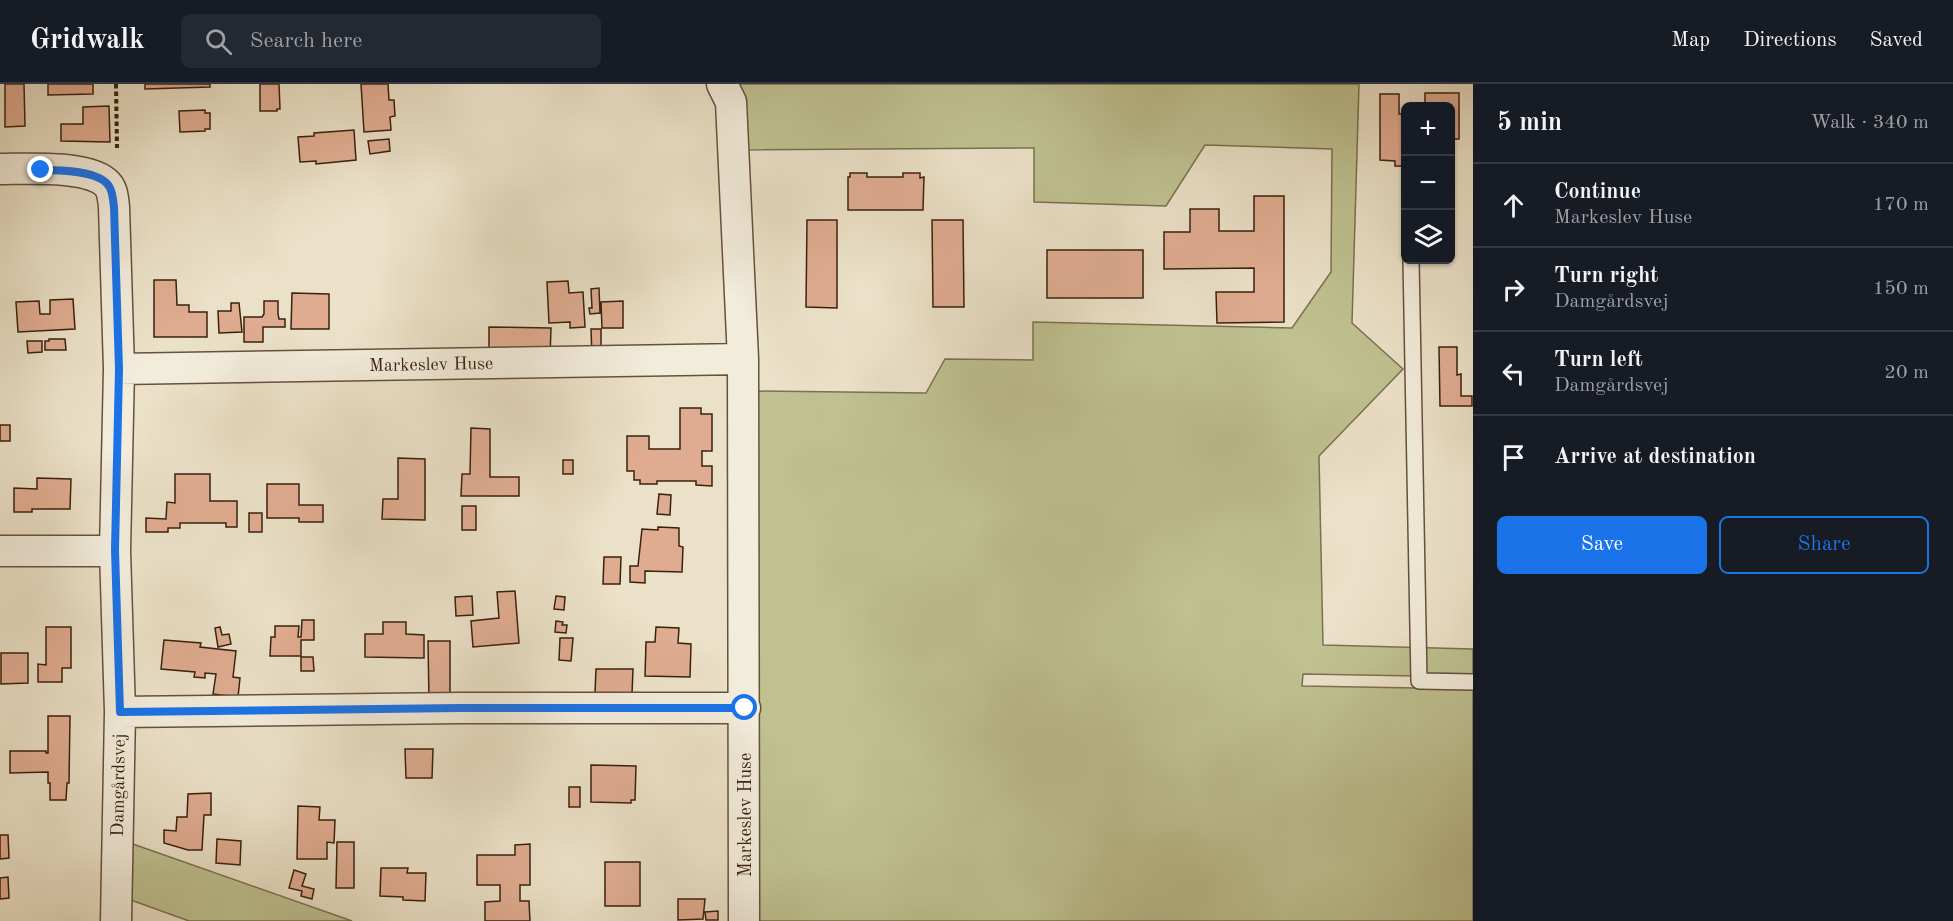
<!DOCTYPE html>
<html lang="en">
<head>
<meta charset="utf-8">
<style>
	:root { --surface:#171b24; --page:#242831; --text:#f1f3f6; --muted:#9ea1a6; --line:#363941; --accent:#1a73e8 }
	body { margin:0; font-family:"Old Standard TT",serif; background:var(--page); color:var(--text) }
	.controls { position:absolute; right:18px; top:18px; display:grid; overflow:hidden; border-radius:9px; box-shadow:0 2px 4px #0004 }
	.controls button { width:54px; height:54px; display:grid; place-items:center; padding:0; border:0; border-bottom:2px solid var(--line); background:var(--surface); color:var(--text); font:30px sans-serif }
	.stop { position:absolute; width:18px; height:18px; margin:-14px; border:4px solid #1a73e8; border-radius:50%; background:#fff }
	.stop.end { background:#1a73e8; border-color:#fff; box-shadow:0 2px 6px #0008 }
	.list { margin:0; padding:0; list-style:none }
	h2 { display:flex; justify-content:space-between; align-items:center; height:78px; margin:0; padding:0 24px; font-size:26px }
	h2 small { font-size:20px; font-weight:400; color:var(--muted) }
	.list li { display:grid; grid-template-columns:39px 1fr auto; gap:18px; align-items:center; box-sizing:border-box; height:84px; padding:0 24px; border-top:2px solid var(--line) }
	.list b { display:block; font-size:22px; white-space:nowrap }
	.list p { margin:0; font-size:20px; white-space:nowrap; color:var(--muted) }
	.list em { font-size:20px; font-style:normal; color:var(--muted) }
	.actions { display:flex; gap:12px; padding:18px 24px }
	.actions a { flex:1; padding:14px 0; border:2px solid var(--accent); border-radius:9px; text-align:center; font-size:21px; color:var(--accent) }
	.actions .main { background:var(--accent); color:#fff }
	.icon { flex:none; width:33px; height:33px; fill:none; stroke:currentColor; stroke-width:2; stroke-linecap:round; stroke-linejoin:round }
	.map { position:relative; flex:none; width:1473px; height:837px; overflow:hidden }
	header { display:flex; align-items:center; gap:36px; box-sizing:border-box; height:84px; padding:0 30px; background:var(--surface); border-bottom:2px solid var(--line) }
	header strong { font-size:28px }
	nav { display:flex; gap:33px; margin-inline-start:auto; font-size:21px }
	.search { width:420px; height:54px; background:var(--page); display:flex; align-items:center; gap:15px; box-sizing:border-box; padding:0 21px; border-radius:9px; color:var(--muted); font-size:22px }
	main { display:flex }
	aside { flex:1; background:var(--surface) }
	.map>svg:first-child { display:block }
	.green { fill:#bfc191; stroke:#7c714f; stroke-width:1.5 }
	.building { fill:#e0ac91; stroke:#39210d; stroke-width:1.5 }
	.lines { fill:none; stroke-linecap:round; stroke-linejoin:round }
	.lane-casing { stroke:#66513c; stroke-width:18 }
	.street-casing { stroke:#66513c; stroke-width:33 }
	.path { stroke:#39210d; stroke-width:4; stroke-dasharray:4.5 3; stroke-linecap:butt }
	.lane { stroke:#f2ecdb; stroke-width:15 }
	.street { stroke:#f2ecdb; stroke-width:30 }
	.route { stroke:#1a73e8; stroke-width:8 }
	.labels { text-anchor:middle; stroke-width:6; stroke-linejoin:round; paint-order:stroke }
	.street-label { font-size:18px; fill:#39210d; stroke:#f2ecdb }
</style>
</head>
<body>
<header>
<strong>Gridwalk</strong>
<div class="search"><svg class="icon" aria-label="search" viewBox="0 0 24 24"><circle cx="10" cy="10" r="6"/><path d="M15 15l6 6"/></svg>Search here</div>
<nav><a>Map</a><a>Directions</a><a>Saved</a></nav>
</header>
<main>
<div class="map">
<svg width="1473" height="837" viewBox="0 0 1473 837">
	<rect width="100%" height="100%" fill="#ebe1c8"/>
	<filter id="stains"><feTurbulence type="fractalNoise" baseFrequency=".00333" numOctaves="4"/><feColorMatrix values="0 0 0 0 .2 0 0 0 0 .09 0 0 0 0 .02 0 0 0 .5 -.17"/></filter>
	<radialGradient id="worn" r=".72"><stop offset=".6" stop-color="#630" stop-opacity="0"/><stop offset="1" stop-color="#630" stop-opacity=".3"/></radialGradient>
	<path class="green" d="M729,0h630l-7,239 51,46 -84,87 4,189 150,4v28l-170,-3 -1,12 171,3v232h-721l1,-530 173,2 19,-34 88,1v-38l259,6 39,-56 1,-123 -127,-4 -39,61 -132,-4v-54l-293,2z
		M130,759l222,78h-163l-61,-22z"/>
	<path class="building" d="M5,0h19l1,42 -20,1z
		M48,0h45v10l-45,1z
		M145,0h65v3l-65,2z
		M260,0h19l1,25h-3v2h-17z
		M361,0h27l1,16h5l1,16 -5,1 1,13 -27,2z
		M1425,9h34v46h-9v-33h-25z
		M1380,10h19v20h7v52h-11v-5l-15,-1z
		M109,22l1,36 -49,-1v-17h22v-17z
		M205,26v3h5v16h-5v2l-25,1 -1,-21z
		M354,46l2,30 -40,4v-3l-16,1 -2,-25 16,-1v-3z
		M389,55l1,12 -20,3 -2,-13z
		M850,89h17v4h36v-4h17v5l4,-1 -1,33h-75v-33h2z
		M1254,112h30v126l-67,1 -1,-31h38v-24l-90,1v-37h26v-23h29v22h35z
		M807,136h30v88l-31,-1z
		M932,136h31l1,87h-31z
		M1047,166h96v48h-96z
		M154,196h22l1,25h12v7h18v25h-53z
		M568,197l1,12 14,-1 2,35 -15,1v-6l-21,1 -2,-41z
		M599,204l1,25 -10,1 -1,-6h3l-1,-19z
		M292,209l37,1v35h-38z
		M73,215l2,30 -57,3 -2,-30 23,-1 1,13h10v-14z
		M264,217h14v13l1,5h6v8h-22v15h-19v-25h18l2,-3z
		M623,217v27h-21l-1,-26z
		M231,219h8l3,29 -23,1 -1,-22h13z
		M489,243l62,1 -1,30 -61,-1z
		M591,245h10v27l-9,1z
		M49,255h16l1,11h-21v-9h4z
		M27,257h15v11l-14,1z
		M1439,263h18v28l4,-1v22h11v10h-32z
		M680,324h21v6h11v37h-10v15h10v20l-16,-1v-4h-39v3h-17v-4h-6v-9h-7v-35h22v13h31z
		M0,341h10v16h-10z
		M471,344l19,1v48h29v19h-58l1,-22h8z
		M398,374l27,1v61l-43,-1 1,-20h15z
		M563,376h10v14h-10z
		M175,390h35v27h27v26h-11v-4h-46v5h-12v4h-22v-14l20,1 1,-17 8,1z
		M37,394l34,1 -1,30h-38v3h-18v-24l23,1z
		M267,400h32v21h24v17h-24v-4h-32z
		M659,410l12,1 -1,20 -13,-1z
		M462,422h14v24h-14z
		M249,429h13v19h-13z
		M658,443l21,1v18l4,1 -1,25 -37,-1v12l-15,-1v-16h8l4,-37 16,1z
		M604,473h17l-1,27h-17z
		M515,507l4,52 -46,4 -2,-26 28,-3 -2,-26z
		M472,512l1,19 -17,1 -1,-19z
		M556,512l9,1 -1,13 -10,-1z
		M302,536h12v20h-13v16h-31l1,-19h4v-11h24l-1,11h3z
		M556,537l7,1 -1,3h5l-1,8 -11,-1z
		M383,538h23v12l18,1v23l-59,-1v-23h18z
		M46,543h25v41h-9v14h-24v-18l8,1z
		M220,543l2,8 7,-1 2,10 -13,3 -3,-19z
		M656,543l23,1 -1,15 13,1 -1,33 -45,-1 1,-34h9z
		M560,554h13l-2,23 -12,-1z
		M164,556l37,3 -1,4 36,4 -3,26 7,1 -2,19 -25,-3 3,-20 -11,-1v5l-11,-1 1,-5 -34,-3z
		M428,557h22v58h-21z
		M1,569h27v30l-27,1z
		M301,573h12l1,14h-13z
		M596,585h37l-1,25 -37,-1z
		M48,632h22l-1,67h-2l-1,17h-16v-17h-2v-11l-38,1v-22h36v2h2z
		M405,665h28l-1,29h-26z
		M591,681l45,1 -1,34h-4v3l-40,-1z
		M569,703h11v20h-11z
		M211,709v22h-7l-2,35h-14l-24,-7v-13l12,1 1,-14h10l1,-23z
		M298,722l22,1 -1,13h16l-1,23 -7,-1v17h-30z
		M0,751h8l1,23 -9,1z
		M217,755l24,2 -1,24 -24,-2z
		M337,758h17v46h-18z
		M530,760v41h-10v16h9l1,20h-45v-19l15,-1v-16h-23v-30h38v-10z
		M605,778h35v44h-35z
		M381,784h27l-1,5h19l-1,28 -22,-1v-3l-23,-1z
		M294,786l12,4 -4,12 12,3 -2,10 -11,-3 1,-5 -13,-3z
		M8,793l1,21 -9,1v-21z
		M678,815h27l-2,20 -25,1z
		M718,827v9h-12l-1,-8z"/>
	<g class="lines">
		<g class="lane-casing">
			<path id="lane" d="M1411,176l8,421 54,1"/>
		</g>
		<g class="street-casing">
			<path id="street" d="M722,0l9,18 12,257 1,562
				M0,85c26,0 84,-4 105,13 8,6 8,17 9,25l5,162 -4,182 5,161 -4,209
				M119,285l624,-10
				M0,467h115
				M120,628l341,-4h284"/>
		</g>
		<path class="path" d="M116,0l1,64"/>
		<use href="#lane" class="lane"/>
		<use href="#street" class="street"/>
	</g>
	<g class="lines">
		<path class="route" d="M41,86c17,0 61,0 69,18 3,6 3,13 4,19l5,162 -4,181 5,162 341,-4h284"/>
	</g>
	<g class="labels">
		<g class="street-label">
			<text transform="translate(431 280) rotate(-1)" y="6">Markeslev Huse</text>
			<text transform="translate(118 701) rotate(-89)" y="6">Damgårdsvej</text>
			<text transform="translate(745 731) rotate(-90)" y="6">Markeslev Huse</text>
		</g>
	</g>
	<rect width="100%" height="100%" filter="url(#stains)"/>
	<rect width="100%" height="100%" fill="url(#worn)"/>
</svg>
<div class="controls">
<button>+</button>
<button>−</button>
<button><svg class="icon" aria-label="layers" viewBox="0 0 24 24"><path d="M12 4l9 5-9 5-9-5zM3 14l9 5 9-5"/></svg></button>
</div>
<div class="stop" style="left:745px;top:624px"></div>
<div class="stop end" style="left:41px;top:86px"></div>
</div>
<aside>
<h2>5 min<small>Walk · 340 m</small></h2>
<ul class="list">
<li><svg class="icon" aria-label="ahead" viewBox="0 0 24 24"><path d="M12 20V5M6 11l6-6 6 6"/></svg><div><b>Continue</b><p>Markeslev Huse</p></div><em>170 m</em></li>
<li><svg class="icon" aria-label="right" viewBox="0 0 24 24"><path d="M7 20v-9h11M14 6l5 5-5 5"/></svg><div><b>Turn right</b><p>Damgårdsvej</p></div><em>150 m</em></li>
<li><svg class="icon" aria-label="left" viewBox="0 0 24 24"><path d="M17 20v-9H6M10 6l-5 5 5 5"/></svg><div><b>Turn left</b><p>Damgårdsvej</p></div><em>20 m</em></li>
<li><svg class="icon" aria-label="arrive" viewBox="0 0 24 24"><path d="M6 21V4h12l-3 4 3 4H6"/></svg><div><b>Arrive at destination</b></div></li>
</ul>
<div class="actions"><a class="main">Save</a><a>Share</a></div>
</aside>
</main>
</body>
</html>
